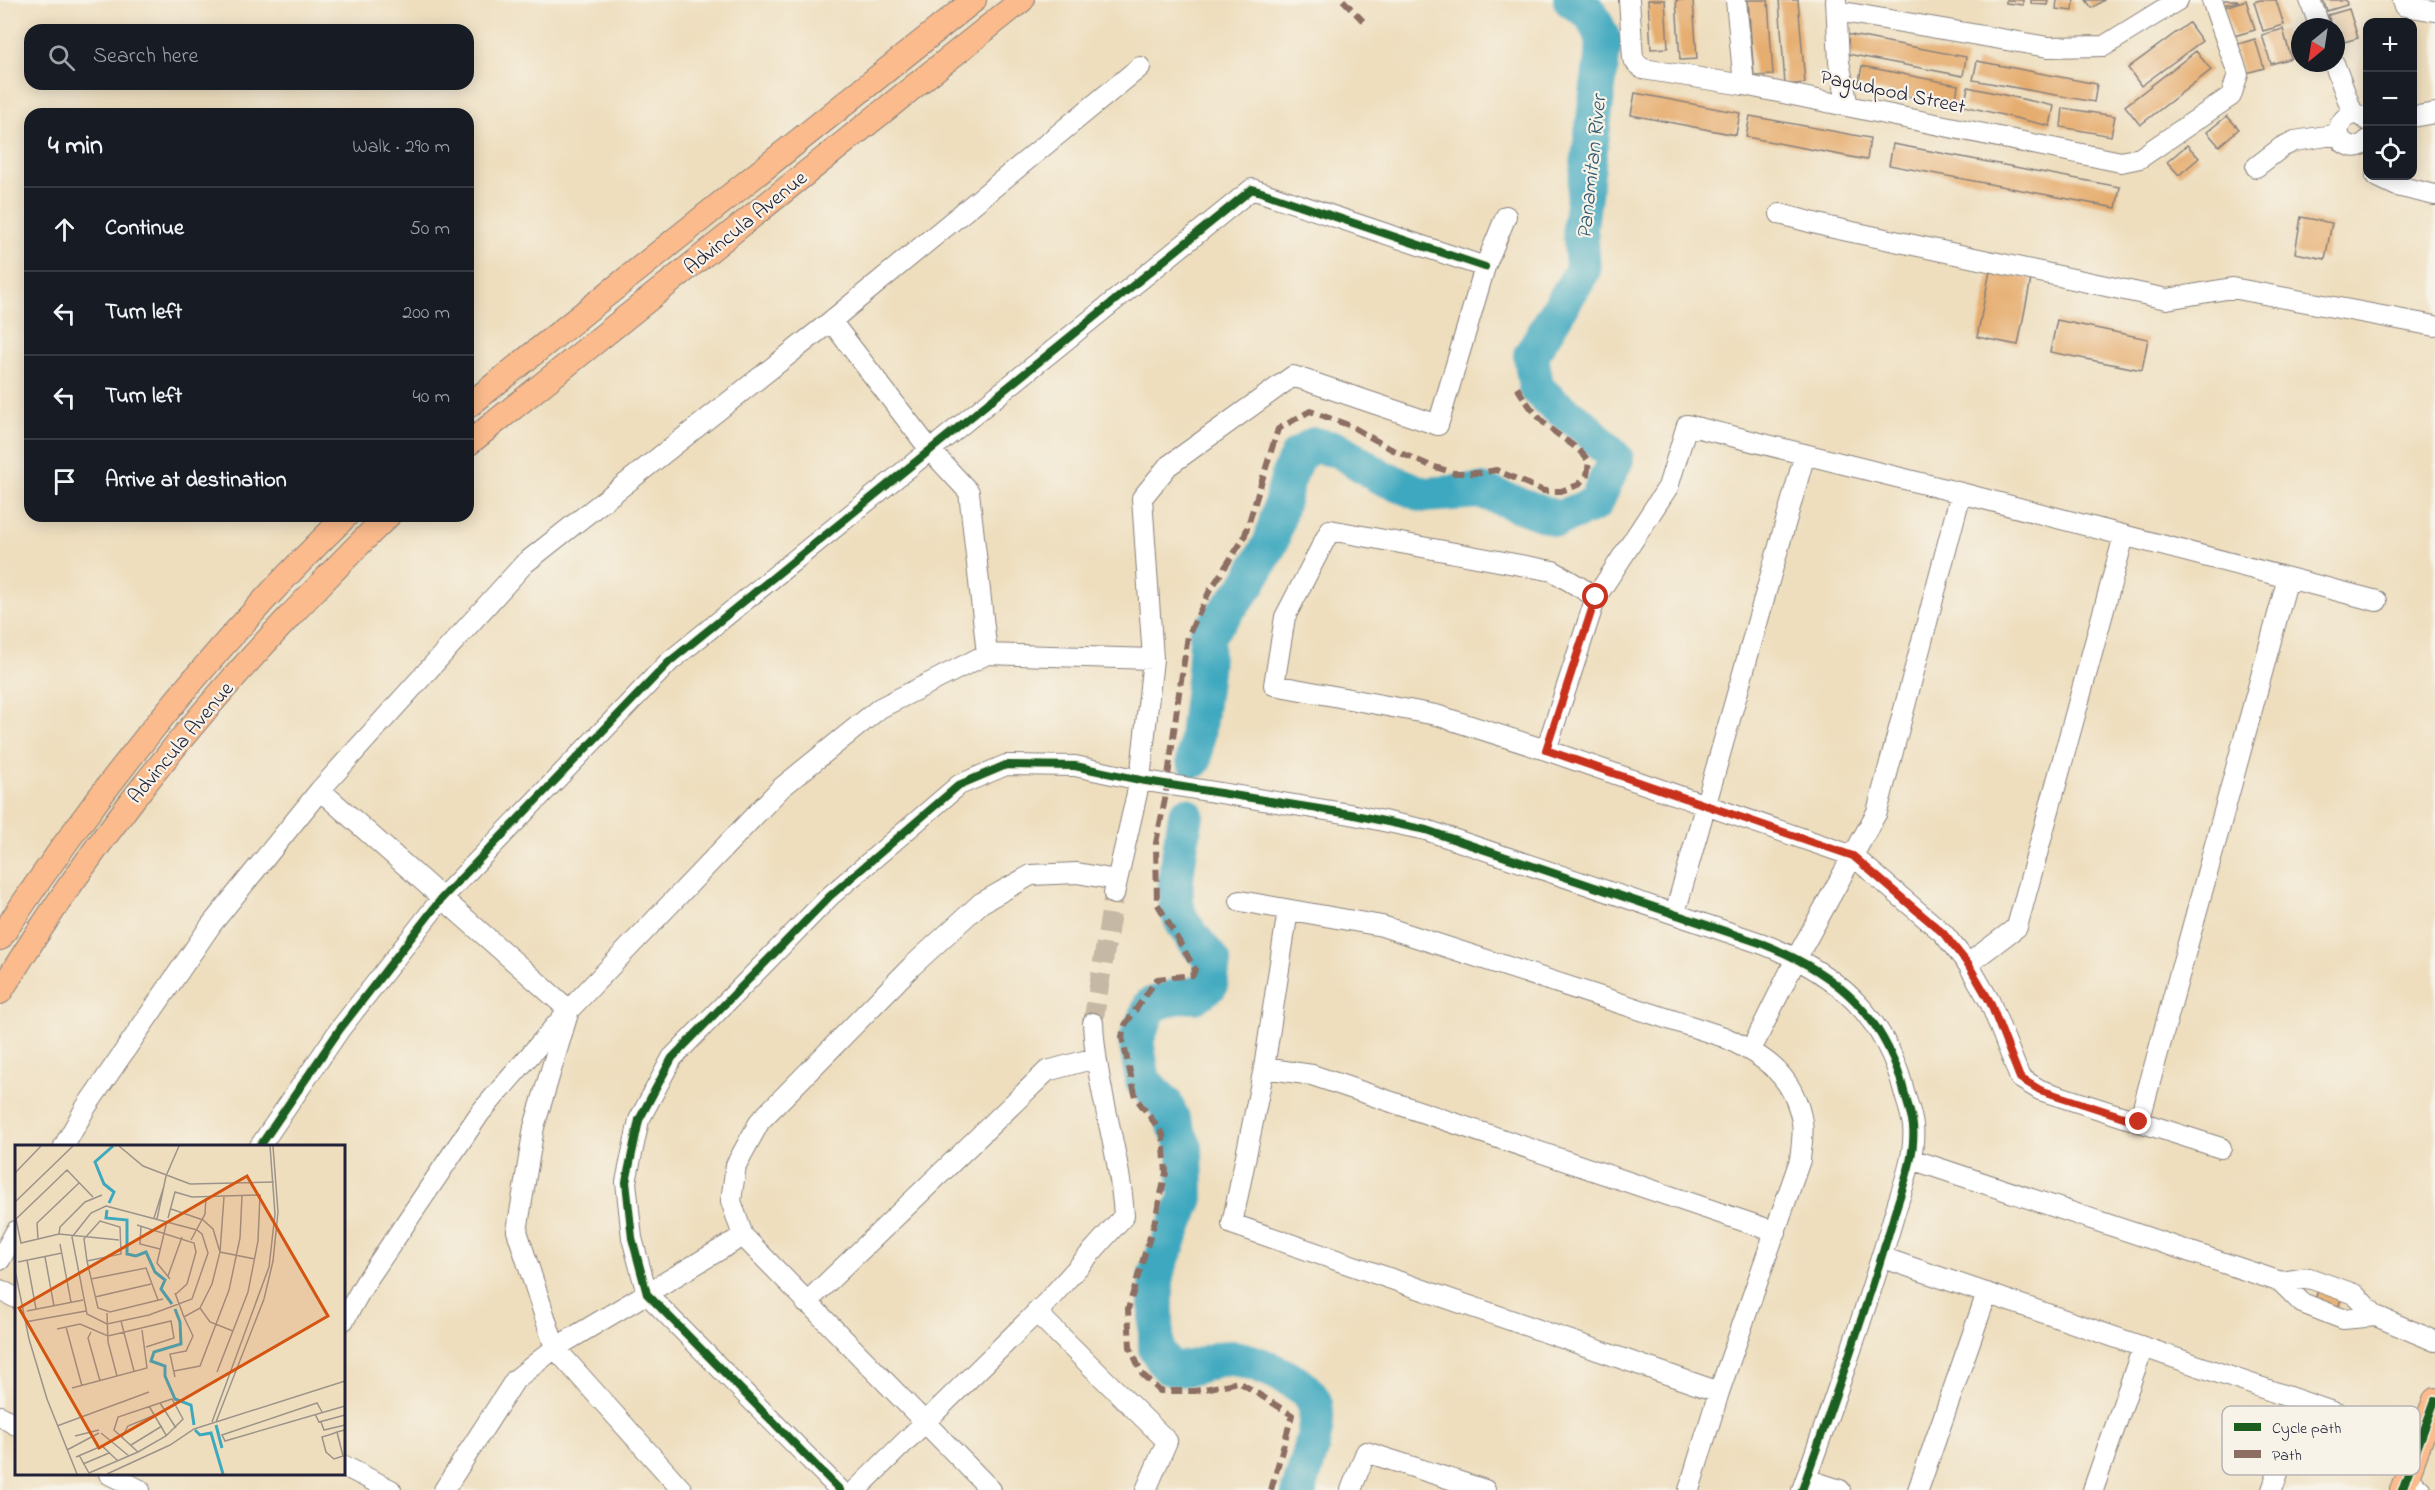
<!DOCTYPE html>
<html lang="en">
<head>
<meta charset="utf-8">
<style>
	:root { --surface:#171b24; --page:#20242c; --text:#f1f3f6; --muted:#9ea1a6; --line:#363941 }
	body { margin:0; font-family:"Indie Flower",sans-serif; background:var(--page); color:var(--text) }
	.controls { position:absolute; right:18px; top:18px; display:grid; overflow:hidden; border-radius:12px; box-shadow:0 3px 15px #0003 }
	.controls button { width:54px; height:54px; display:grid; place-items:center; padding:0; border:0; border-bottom:2px solid var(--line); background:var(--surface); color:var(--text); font:30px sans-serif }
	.compass { position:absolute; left:2291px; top:18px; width:54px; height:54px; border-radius:50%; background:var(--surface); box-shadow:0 3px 15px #0003; rotate:210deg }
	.stop { position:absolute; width:18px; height:18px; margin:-14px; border:4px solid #c8321e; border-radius:50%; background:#fff }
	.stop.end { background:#c8321e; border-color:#fff; box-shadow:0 2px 6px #0008 }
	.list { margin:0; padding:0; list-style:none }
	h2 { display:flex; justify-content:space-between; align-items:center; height:78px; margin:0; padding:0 24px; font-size:26px }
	h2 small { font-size:20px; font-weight:400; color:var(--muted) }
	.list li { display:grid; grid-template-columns:39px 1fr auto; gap:18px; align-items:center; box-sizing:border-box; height:84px; padding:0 24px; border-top:2px solid var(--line) }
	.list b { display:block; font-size:22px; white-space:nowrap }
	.list em { font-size:20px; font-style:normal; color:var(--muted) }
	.icon { flex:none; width:33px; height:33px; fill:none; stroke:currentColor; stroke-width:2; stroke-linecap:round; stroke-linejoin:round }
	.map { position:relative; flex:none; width:2435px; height:1490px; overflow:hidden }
	.search { position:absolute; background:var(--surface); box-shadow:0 3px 15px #0003; left:24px; top:24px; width:450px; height:66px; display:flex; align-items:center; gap:15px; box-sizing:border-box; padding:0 21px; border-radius:18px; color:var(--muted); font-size:22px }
	.panel { position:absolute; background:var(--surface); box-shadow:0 3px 15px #0003; left:24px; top:108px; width:450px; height:414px; border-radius:18px }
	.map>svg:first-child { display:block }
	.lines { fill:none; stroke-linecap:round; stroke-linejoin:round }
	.river { stroke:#3ea8bf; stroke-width:36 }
	.building { fill:#e6ad6f }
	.minor-tunnel { stroke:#c5b8a4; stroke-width:20; stroke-dasharray:20 10; stroke-linecap:butt }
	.minor-casing { stroke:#88807c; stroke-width:22 }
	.major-casing { stroke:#88807c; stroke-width:26 }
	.minor { stroke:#fff; stroke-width:20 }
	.major { stroke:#fbbb8c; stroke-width:24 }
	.quiet { stroke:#8d6e63; stroke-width:6; stroke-dasharray:12 6; stroke-linecap:butt }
	.cycleway-casing { stroke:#f7f3e8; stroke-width:11 }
	.cycleway { stroke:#1b5e20; stroke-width:8 }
	.route { stroke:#c8321e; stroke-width:8 }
	.labels { text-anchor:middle; stroke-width:4.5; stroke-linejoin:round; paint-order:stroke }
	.street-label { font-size:21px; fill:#22223b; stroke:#f7f3e8 }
	.water-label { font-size:22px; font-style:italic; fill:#2d5870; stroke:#f7f3e8 }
	.inset-river { fill:none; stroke:#3ea8bf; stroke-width:3 }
	.inset-road { fill:none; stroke:#9c938a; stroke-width:1.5 }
	.view { fill:#d45411; fill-opacity:0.15; stroke:#d45411; stroke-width:3 }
	.inset-edge { fill:none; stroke:#22223b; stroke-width:3 }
	.key { fill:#f7f3e8; stroke:#b7b4b4; stroke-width:1.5 }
	.key-label { font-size:16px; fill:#22223b }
</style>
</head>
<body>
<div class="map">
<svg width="2435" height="1490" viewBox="0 0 2435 1490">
	<rect width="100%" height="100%" fill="#f7f3e8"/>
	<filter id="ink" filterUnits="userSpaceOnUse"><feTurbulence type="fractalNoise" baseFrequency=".0167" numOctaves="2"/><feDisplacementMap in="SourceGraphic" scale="12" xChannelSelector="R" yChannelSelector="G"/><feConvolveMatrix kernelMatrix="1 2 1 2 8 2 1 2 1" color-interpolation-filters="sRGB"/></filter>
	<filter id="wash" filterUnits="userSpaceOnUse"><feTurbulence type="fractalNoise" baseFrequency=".008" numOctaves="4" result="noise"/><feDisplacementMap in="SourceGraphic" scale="24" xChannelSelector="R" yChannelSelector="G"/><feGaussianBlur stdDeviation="1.35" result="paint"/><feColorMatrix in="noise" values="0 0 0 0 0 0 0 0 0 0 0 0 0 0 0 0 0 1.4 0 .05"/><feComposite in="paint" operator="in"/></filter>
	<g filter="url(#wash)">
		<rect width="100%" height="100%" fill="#eedebe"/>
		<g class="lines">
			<path class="river" d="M1194,760l11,-89 2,-36 41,-51 23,-42 18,-68 9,-19 16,-10 25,5 40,26 45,19 58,-4 76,28 37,-15 21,-45 -31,-32 -33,-24 -16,-15 -5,-33 52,-85 -3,-43 24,-186 -13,-27 -20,-14
				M1186,815c-4,27 -17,77 -6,102 8,17 21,30 33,44l-3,24 -15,11 -14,-1 -30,10 -15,35 7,41 22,22 20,45 1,50 -30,76v75l12,18c29,7 39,-10 62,-9 18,1 32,8 48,15 13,6 33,17 37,32 6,19 -10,65 -16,85"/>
		</g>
		<g id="blocks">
			<path class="building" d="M1648,0h17l3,48 -17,1z
				M1676,0h17l4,59 -17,1z
				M1748,0h20l5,75 -19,1z
				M1779,0h19l7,83 -20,2z
				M2006,0h17v5l-17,-2z
				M2031,0h17l-1,5 -16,-1z
				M2057,0h17l-1,11 -17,-2z
				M2086,0h18l-12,8z
				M2222,0h15l1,1 -14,4z
				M2246,0l9,30 -21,6 -9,-29z
				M2260,0h16l8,25 -21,6 -9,-29z
				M2323,0h23l1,5 -20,6z
				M2349,9l9,29 -21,6 -1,-17h-4l-4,-12z
				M2189,23l13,18 -61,45 -13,-18z
				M2283,29l8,29 -20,6 -9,-29z
				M1846,34l120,23 -3,19 -121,-23z
				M2255,39l9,29 -21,6 -8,-29z
				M2196,51l15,19 -71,55 -15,-19z
				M1977,61l120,23 -3,18 -121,-22z
				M1862,66l96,19 -3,21 -97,-20z
				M1968,87l86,19 -4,20 -86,-20z
				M1635,93l105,20 -4,22 -105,-20z
				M2063,108l52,8 -4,20 -50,-9z
				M1750,116l120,22 -3,22 -121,-23z
				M2227,116l12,13 -20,17 -12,-14z
				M1893,144l227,43 -4,21 -227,-43z
				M2187,145l12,13 -20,17 -12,-13z
				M2301,217l31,6 -7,36 -30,-6z
				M1990,271l41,8 -13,66 -41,-8z
				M2057,320l91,19 -6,31 -92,-18z
				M2319,1287l23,9 -5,15 -23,-8z"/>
		</g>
	</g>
	<g filter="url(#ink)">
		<use href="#blocks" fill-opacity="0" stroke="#88807c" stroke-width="1.5"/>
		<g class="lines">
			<path class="minor-tunnel" d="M1093,1023l21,-129"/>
			<g class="minor-casing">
				<path id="minor" d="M1629,0l4,58 4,6 6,5 101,16 377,77 19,-4 91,-62 7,-22 -26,-74
					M1736,0l8,85
					M1836,0l3,62 9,44
					M2310,0l10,27
					M2403,0l2,6 30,5
					M1837,11l211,36 56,-1 74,-46
					M2334,63l19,51
					M2412,117l23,-4
					M2368,121c-23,-22 -43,19 -17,25 6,2 12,-1 17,-6
					M2256,167l26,-20 13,-6 44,-7
					M2376,176l21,10 38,9
					M1780,214l49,13 338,72 65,-11 203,38
					M831,321l100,130 38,41 18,162 166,5 -13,121 -26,114
					M1596,597l-43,-26 -223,-41 -45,87 -11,68 162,30 110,35 307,106 90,77 25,31 22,38 30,76 20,12 181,58
					M1153,659l-11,-161 26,-32 125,-90 145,49 47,-158 21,-51
					M1546,750l50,-153 72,-110 19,-62 274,68 416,108
					M320,790l249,220 -35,117 -17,104 38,117 127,142
					M1240,901l142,25 342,111c40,19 70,38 78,85 2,12 -1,26 -2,38l-81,232 -30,98
					M1288,910l-24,158 -32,156 487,168
					M1675,913l130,-459
					M1968,964l49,-37 107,-391
					M1751,1050l46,-93 80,-145 84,-319
					M1264,1068l48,7 464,157
					M2139,1122l149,-544
					M64,1146l22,-39 125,-182 109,-135 204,-226 307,-243 309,-254
					M260,1146l80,-117 102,-131 227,-236 583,-473 233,78
					M1911,1159l370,123 21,21 41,16 33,-3
					M1881,1257l504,173
					M0,1260l16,-29
					M2281,1282l28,-4 45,16 22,22 59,25
					M0,1290l16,8
					M806,1303l241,-232 48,-13
					M1036,1312l131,129 -21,49
					M344,1320l21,-37 115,-170 89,-103 212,-222 99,-80 107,-54
					M0,1416l16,9
					M344,1466l47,24
					M109,1474l31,16
					M2407,1477l14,13
					M1806,1479l34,11
					M444,1490l71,-110 40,-32 188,-112
					M840,1490l-193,-196 -15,-56 -6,-56 13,-62 33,-62 158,-162 129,-111 47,-20 69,1 65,14 210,34 76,16 337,114c74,29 123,72 142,151 3,10 7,21 8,31 3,31 -12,64 -20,93 -27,91 -59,181 -91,271
					M856,1490l188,-185 80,-89c-4,-65 -28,-127 -31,-193
					M991,1490l-248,-254 -12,-35 5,-36 24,-44 151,-154 70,-64 50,-28 46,-2 39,7
					M1351,1490l15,-38 119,38
					M1918,1490l69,-197
					M2093,1490l50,-143
					M2272,1490l31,-88"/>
			</g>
			<g class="major-casing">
				<path id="major" d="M468,406l506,-406
					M468,444l554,-444
					M0,938c100,-151 217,-296 346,-422
					M0,992c85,-138 178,-257 289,-375 33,-34 65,-69 99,-101
					M2402,1490l33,-90"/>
			</g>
			<use href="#minor" class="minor"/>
			<use href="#major" class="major"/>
			<path class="quiet" d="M1343,0l20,21
				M1271,1490l21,-75 -53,-33 -44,9h-35l-18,-17 -12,-27 -2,-38 26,-85 12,-51 -3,-39 -27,-36 -14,-61 3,-12 32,-46 36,-4 2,-6 -38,-66 -1,-60 9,-44 14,-106 9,-57 21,-44 35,-54 34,-109 32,-18 41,15 40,23 38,16 25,8h26l16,-3 48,21h17l17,-6 9,-10 2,-13c-10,-16 -29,-24 -43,-37 -13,-13 -23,-27 -32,-43"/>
			<g class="cycleway-casing">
				<path id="cycleway" d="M260,1146l80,-117 102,-131 227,-236 583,-473 233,78
					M840,1490l-193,-196 -15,-56 -6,-56 13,-62 33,-62 158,-162 129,-111 47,-20 69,1 65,14 210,34 76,16 337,114c74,29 123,72 142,151 3,10 7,21 8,31 3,31 -12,64 -20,93 -27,91 -59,181 -91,271
					M2402,1490l33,-90"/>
			</g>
			<use href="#cycleway" class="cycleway"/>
		</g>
	</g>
	<g class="lines" filter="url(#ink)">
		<path class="route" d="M1596,597l-50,153 307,106 90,77 25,31 22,38 30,76 20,12 99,32"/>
	</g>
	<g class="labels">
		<g class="street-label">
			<text transform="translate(1893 91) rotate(12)" y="7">Pagudpod Street</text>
			<text transform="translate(745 222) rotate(-39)" y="7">Advincula Avenue</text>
			<text transform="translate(180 742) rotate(-50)" y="7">Advincula Avenue</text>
		</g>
		<g class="water-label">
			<text transform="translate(1590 167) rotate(-84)" y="8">Panamitan River</text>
		</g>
	</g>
	<g transform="translate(15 1145)">
		<rect width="330" height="330" fill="#eedebe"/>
		<path class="inset-river" d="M94,58l5,-11 -10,-8 -9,-22 18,-16M92,65l-1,8 21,2v34l9,2 10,-4 9,20 10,8 -4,9 11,15M160,164l5,13 1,22 -27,8 -3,9 14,5v10l10,23 16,6 3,20M201,280l6,23M180,285l5,5 11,-2 12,41"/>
		<path class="inset-road" d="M104,1l24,20 47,18 84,-2M0,28l26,-27M78,52l-26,-27 -51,49 5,24 38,-9 60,6M0,57l58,-56M91,61l91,24 5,4 6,19 -16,46 -43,16 -42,9 -20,-10 -15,-77 19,-24zM156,64l32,11 10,9 7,23 35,7M139,73l10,-32M153,73l7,-26 17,5 68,-2 -2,46 -10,51 -31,80M142,74l9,-43 13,-30M152,76l-10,42 13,16M122,80l57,18 2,9 -9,32 -11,10M126,81l-1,18 20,5M44,89l1,-7 25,-25 17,-7M23,94l-1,-16 42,-40M176,95l14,-26 1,-16M45,99l11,58M30,112l9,49M12,115l9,49M72,116l34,-7 -1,-27 -20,-6 -16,18 3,22 11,47 12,4 53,-13M3,117l44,-9M0,125l14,69 18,60 30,75M153,131l14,-39M76,134l55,-11 12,32M160,148l9,24 16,-9 10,14 23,9M80,152l56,-13M185,163l12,-24 8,-32 4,-55M12,166l56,-11M92,168l1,29 9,34M106,176l13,50M10,177l61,-11M51,182l16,59M42,184l23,-5 28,12 63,-15 3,17 -28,9M76,187l-3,6 12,43M159,226l26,-5 29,-76 11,-52 2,-42M160,232l-5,-23 16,-3 7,-15 -9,-19M57,243l75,-20 -5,-38M145,258l16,25M134,261l17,29M307,267l-5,-9 -95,32 3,6 120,-35M300,269l4,8 26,-7M197,277l57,-155 6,-53 -5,-68M201,277l129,-41M306,277l3,8 21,-5M42,281l92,-34M322,287l6,24 -9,3 -8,-7 -4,-15 10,-3 5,-2 8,-2M86,288l28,23M60,291l24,-6M107,292l6,-11 27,-11M116,300l31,-19M52,305l32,-17M64,310l10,18 49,-21 28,-16 17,-17 -11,-20 -54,18 -4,13 24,22M61,312l26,-11 16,15M68,319l26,-11M92,329l63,-29 24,-16 22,-7 48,-123 9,-38 5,-49 -5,-66"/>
		<path class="view" d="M232,31l81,140 -229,132 -80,-140z"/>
		<rect width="330" height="330" class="inset-edge"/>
	</g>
	<rect x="2222" y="1406" width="198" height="69" rx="9" class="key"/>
	<rect x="2234" y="1423" width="27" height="8" fill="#1b5e20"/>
	<rect x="2234" y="1450" width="27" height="8" fill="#8d6e63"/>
	<g class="key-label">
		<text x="2272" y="1433">Cycle path</text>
		<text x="2272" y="1460">Path</text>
	</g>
</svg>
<div class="controls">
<button>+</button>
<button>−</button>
<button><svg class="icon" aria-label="locate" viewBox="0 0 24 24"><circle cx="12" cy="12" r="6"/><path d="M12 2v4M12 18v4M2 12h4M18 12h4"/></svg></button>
</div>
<svg class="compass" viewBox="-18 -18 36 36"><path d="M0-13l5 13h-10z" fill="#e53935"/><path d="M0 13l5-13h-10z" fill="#9ea1a6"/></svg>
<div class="stop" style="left:1596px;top:597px"></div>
<div class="stop end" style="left:2139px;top:1122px"></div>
<div class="search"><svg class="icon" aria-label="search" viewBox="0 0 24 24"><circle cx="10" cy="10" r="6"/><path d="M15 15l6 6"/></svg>Search here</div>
<section class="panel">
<h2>4 min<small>Walk · 290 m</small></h2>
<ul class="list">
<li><svg class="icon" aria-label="ahead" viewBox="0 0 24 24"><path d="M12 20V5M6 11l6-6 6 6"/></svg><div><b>Continue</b></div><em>50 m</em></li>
<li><svg class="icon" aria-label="left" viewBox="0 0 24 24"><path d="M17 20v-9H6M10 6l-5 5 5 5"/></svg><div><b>Turn left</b></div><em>200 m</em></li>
<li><svg class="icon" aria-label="left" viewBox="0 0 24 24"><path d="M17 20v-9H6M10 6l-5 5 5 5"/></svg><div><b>Turn left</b></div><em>40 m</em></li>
<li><svg class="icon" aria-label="arrive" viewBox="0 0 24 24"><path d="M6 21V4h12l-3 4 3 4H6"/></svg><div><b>Arrive at destination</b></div></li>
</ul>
</section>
</div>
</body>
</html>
